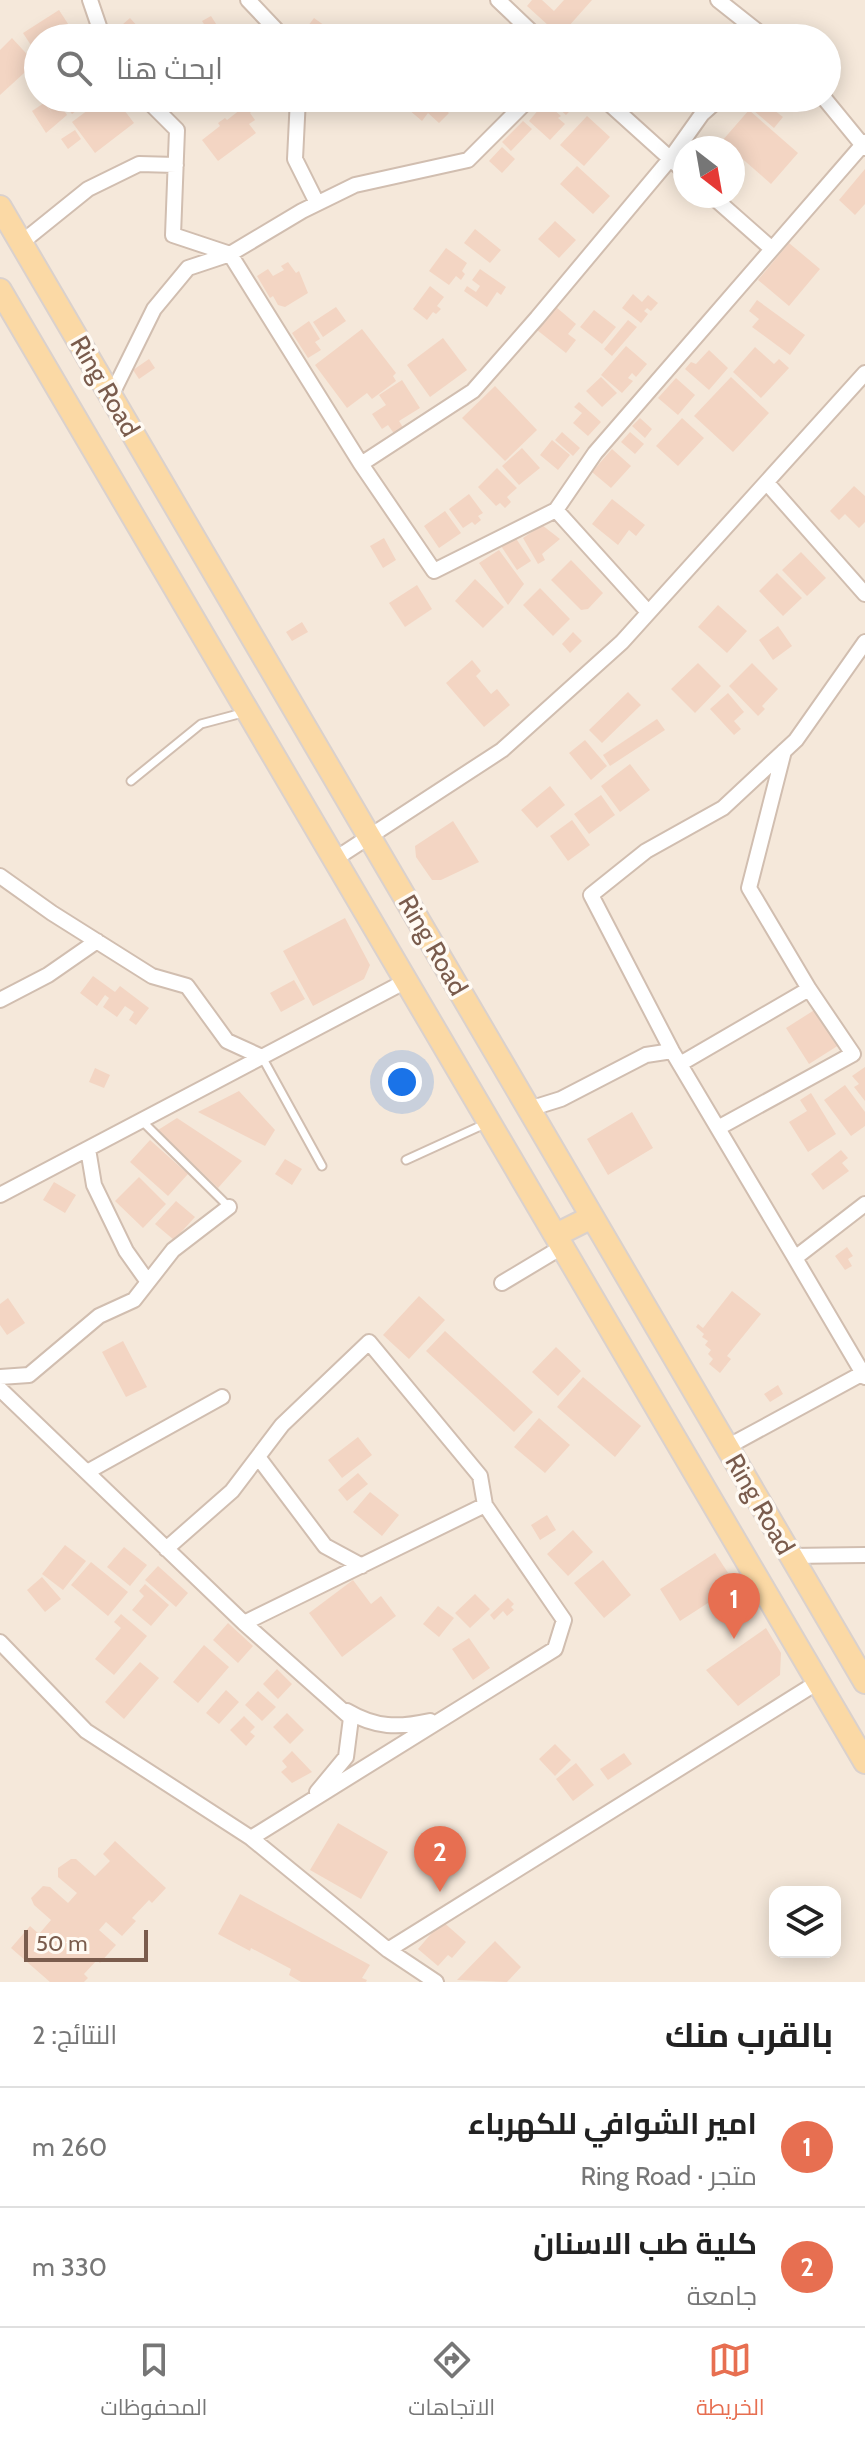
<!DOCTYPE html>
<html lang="ar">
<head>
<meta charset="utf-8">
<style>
	:root { --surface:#fff; --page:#f6f6f6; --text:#222; --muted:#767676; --line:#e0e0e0; --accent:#e76f51 }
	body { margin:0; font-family:Cabin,Cairo,sans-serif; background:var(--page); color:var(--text); direction:rtl }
	.controls { position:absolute; right:24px; bottom:24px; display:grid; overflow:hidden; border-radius:16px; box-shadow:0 4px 20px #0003 }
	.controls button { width:72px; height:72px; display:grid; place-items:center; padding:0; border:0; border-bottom:2px solid var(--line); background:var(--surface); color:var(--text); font:40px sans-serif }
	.compass { position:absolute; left:673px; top:136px; width:72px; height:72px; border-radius:50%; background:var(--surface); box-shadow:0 4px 20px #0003; rotate:149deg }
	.scale { position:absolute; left:24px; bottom:20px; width:124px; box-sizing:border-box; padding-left:8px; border:4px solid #7a5c4d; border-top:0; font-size:22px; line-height:28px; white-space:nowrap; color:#7a5c4d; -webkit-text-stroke:6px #fffaf3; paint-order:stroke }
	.you { position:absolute; left:402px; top:1082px; width:28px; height:28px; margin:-20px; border:6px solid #fff; border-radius:50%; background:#1a73e8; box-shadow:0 0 0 12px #1a73e833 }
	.badge { display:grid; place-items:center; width:52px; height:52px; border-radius:50%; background:var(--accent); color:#fff; font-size:26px; font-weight:700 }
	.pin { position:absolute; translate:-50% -66px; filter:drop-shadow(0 2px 4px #0008) }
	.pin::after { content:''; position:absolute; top:42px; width:28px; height:24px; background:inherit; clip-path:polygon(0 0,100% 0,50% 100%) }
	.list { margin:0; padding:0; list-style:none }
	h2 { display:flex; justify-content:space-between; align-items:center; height:104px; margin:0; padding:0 32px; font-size:34px }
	h2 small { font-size:26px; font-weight:400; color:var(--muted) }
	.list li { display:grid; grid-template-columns:52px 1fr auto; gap:24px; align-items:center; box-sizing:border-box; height:120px; padding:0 32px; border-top:2px solid var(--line) }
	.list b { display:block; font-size:30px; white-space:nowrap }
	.list p { margin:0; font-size:26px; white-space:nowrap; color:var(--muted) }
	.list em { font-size:26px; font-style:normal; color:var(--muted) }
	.icon { flex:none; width:44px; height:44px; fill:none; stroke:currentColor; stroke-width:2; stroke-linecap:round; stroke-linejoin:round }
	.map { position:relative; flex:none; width:865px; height:1982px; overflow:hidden; direction:ltr }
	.search { position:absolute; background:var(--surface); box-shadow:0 4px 20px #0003; left:24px; right:24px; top:24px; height:88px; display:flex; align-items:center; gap:20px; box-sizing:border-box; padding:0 28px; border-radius:44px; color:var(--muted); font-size:30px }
	.sheet { height:344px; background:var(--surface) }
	nav { display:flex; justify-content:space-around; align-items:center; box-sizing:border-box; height:112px; border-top:2px solid var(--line); background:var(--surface); font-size:22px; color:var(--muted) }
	nav a { display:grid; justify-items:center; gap:4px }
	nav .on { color:var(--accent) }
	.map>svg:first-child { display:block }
	.residential { fill:#f5e8da; fill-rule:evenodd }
	.building { fill:#f3d5c3 }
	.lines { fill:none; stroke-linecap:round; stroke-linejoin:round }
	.lane-casing { stroke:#d1beb0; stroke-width:11 }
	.street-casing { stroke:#d1beb0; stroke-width:18 }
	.primary-casing { stroke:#dad1cd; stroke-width:26 }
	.lane { stroke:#fff; stroke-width:7 }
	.street { stroke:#fff; stroke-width:14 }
	.primary { stroke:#fbd9a5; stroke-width:22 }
	.labels { text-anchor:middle; stroke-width:7; stroke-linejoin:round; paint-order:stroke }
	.street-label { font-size:26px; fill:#7a5c4d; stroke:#fffaf3 }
</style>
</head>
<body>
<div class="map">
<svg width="865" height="1982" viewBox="0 0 865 1982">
	<rect width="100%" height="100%" fill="#fdf6ec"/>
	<path class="residential" d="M0,0h865v1982h-865zM38,38h789v60h-789zM685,148h48v48h-48zM775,1892h60v60h-60z"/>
	<path class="building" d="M532,0h10l12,11 10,-11h28l-32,36 -33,-30z
		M59,10l15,23 -8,5h-28v18l-15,-23z
		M211,16l14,22h-19l5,-3 -9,-14z
		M130,18l9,10 -9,8 1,2h-9l-7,-7z
		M314,18l28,20h-43z
		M193,25l6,9 2,-2 4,6h-22l-3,-5z
		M12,38l23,25 -35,32v-45z
		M42,98h14l11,17 -21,18 -14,-22 12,-8 8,10z
		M59,98h34l-21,16z
		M104,98h11l19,25 -39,30 -23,-31z
		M417,98h9l-4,5 9,8 7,-8 11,10 -10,10 -11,-10 -6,8 -14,-12z
		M558,98h24l-16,17 -13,-12z
		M761,100l22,17 -9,11 -21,-18z
		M545,102l16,14 -3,2 7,6 -15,16 -21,-19z
		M249,103l5,6 -4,4 5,7 -6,4 7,9 -38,28 -16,-21 18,-14 -2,-3 7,-5 2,2z
		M749,110l49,43 -27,31 -49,-43z
		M587,116l23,21 -26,29 -24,-21z
		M523,121l9,8 -21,22 -9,-9z
		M75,130l6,9 -13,10 -7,-10z
		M502,147l13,12 -13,14 -13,-12z
		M577,166l33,30 -17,18 -33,-30z
		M865,169v35l-10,11 -16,-15z
		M555,221l21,19 -17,18 -21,-19z
		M475,229l26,21 -11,13 -26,-20z
		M789,243l31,26 -31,37 -31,-26z
		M446,248l21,15 -5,8 3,3 -4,6 -5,-4 -7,9 -20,-14z
		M288,262l8,11 3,-2 9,22 -23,14 -7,-2 -5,-9 -3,2 -13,-22 11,-7 5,7 11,-6 -3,-4z
		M480,269l26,18 -5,8 -4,-3 -10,15 -23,-16 3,-5 9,6 4,-6 -8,-6z
		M430,286l14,11 -7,9 4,3 -5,5 -3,-2 -6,8 -14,-11z
		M633,294l9,8 6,-7 10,8 -7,8 -4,-3 -3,3 4,3 -7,9 -19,-15z
		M757,300l48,35 -15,20 -38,-28 7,-8 -10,-8z
		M336,307l10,14 -23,16 -10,-15z
		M556,307l20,17 -8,10 8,6 -10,13 -29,-23z
		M594,310l22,17 -14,17 -22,-17z
		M628,320l9,7 -25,29 -8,-7z
		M309,321l11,18 -5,3 6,8 -13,8 -16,-25z
		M362,329l34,44 -3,3 3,5 -24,18 -5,-6 -20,15 -32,-43z
		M443,338l24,32 -37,27 -23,-32z
		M626,346l21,18 -11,13 -4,-4 -4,5 5,3 -11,12 -21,-18z
		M755,347l19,17 5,-5 10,9 -28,30 -28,-26z
		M709,350l19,18 -19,22 -24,-21 6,-7 5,2z
		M149,359l6,9 -16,11 -6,-9z
		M601,377l16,16 -15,14 -16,-16z
		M731,377l38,36 -36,39 -39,-36z
		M676,378l19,17 -17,20 -20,-17z
		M402,380l18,28 -21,13 5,8 -9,6 -7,-10 -6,4 -10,-15 14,-9 -7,-10z
		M495,386l42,44 -32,31 -43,-43z
		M579,402l22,20 -13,14 -15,-13 9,-10 -8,-6z
		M640,418l12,11 -7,9 -13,-12z
		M682,418l22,20 -26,28 -22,-20z
		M562,432l18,16 -7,8 -18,-16z
		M630,432l14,12 -9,10 -14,-12z
		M552,440l18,15 -12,15 -18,-15z
		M522,448l18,20 -21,17 -17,-19z
		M612,449l19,17 -20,22 -19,-16z
		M497,468l20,20 -10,9 4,5 -6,6 -5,-5 -4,3 -18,-19z
		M854,486l11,10v26l-6,6 -14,-14 -6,6 -9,-9z
		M469,494l14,19 -5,3 3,4 -6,5 -3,-3 -9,6 -14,-19z
		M612,499l33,26 -9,11 -7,-6 -11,15 -26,-21z
		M445,511l16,22 -22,15 -15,-22z
		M542,525l18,14 -18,15 3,6 -7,4 -15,-26z
		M515,537l16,24 -14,9 -16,-24z
		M384,538l12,22 -13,8 -13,-22z
		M499,550l25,34 -16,21 -29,-42z
		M801,552l25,26 -19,18 -25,-26z
		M571,560l32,33 -15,16 -7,1 -30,-30z
		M777,573l25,25 -19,18 -24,-25z
		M475,579l29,28 -21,21 -28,-27z
		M417,585l15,24 -27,18 -16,-24z
		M540,588l30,31 -17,17 -30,-31z
		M718,605l29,26 -20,22 -29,-26z
		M302,622l6,10 -16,9 -6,-9z
		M778,626l14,20 -19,14 -14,-20z
		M573,632l9,9 -12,12 -8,-9z
		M472,660l9,11 -5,5 15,18 6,-5 13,16 -26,22 -38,-44z
		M698,663l23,23 -26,27 -24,-24z
		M752,663l26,26 -16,17 3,3 -7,7 -29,-30z
		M628,692l13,13 -39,38 -13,-13z
		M728,693l16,19 -10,9 7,8 -7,6 -24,-26z
		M657,719l8,11 -55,36 -7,-11z
		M585,740l22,26 -16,14 -22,-27z
		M630,764l20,26 -30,22 -19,-26z
		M550,786l15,19 -28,23 -16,-18z
		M601,795l14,20 -26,19 -15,-20z
		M572,820l18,25 -22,16 -18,-25z
		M453,821l26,41 -38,18h-9l-16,-23 -1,-11z
		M345,918l25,47 -6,14 -51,27 -30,-55z
		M93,976l22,16 5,-6 29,22 -13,17 -7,-5 5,-8 -9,-6 -8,11 -14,-10 6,-9 -4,-3 -8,11 -17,-13z
		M294,980l11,19 -24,13 -11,-19z
		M816,1009l23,36 -30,19 -23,-36z
		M865,1067v34l-11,-14 5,-3 -7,-8z
		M95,1068l15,7 -6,13 -15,-6z
		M845,1085l20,27v14l-14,10 -27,-36z
		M239,1091l36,39 -10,16 -67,-34z
		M811,1093l25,41 -28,18 -19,-30 18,-11 -7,-11z
		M632,1112l21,36 -45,27 -21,-36z
		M177,1118l65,43 -24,27 -60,-58z
		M150,1140l38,34 -20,22 -38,-34z
		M841,1150l7,8 -6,5 7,8 -26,19 -12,-16z
		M285,1159l17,10 -10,16 -17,-11z
		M139,1177l27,27 -23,24 -28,-27z
		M54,1182l22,13 -11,18 -22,-13z
		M176,1201l19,16 -21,23 -19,-16z
		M847,1247l6,9 -5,3 4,7 -7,4 -10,-14z
		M732,1291l29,23 -34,42 4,3 -11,14 -11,-9 4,-5 -5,-5 3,-4 -6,-5 3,-4 -6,-4 2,-3 -8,-7 2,-3 5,4z
		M419,1296l26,24 -36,39 -26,-24z
		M8,1298l17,25 -18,12 -7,-10v-21z
		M445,1331l88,81 -19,20 -88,-81z
		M123,1341l24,46 -21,10 -24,-45z
		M556,1347l25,24 -23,25 -26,-24z
		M583,1377l58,49 -26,31 -58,-50z
		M778,1385l5,9 -13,8 -6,-8z
		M539,1418l31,27 -25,28 -31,-26z
		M358,1437l14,18 -30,23 -14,-18z
		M358,1473l10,11 -21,17 -9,-11z
		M370,1492l29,23 -17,21 -29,-24z
		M547,1515l9,15 -16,10 -9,-15z
		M573,1530l20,22 -25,24 -21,-22z
		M65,1545l21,16 -23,29 -21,-16z
		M124,1547l23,18 -17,21 -23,-19z
		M715,1553l21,32 -56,36 -20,-32z
		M603,1560l28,35 -27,23 -30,-35z
		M91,1562l37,30 -20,24 -37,-31z
		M158,1566l30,27 -12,14 -31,-27z
		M42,1577l19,22 -16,13 -18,-22z
		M353,1580l18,24 10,-8 15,20 -54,41 -33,-44z
		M145,1584l24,21 -18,21 -19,-16 12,-14 -5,-5z
		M475,1594l15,15 -20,19 -15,-15z
		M508,1598l6,6 -3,3 3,3 -7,6 -4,-5 -9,9 -4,-5z
		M438,1606l16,12 -15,19 -16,-13z
		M121,1614l26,22 -33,39 -19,-16 26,-31 -7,-6z
		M228,1623l25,23 -15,17 -25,-23z
		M766,1628l15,25 -1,22 -42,31 -32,-36z
		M469,1638l21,30 -17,12 -21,-31z
		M204,1645l25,22 -31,36 -25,-21z
		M140,1662l19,16 -35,41 -19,-17z
		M277,1669l15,15 -14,15 -15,-15z
		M226,1690l13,12 -20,22 -13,-11z
		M258,1691l18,16 -14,14 -17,-16z
		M287,1713l17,17 -14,14 -17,-17z
		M244,1716l11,11 -5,5 5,4 -9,10 -16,-16z
		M555,1744l16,16 -16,16 -16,-17z
		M292,1751l20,21 -20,11 -11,-11 6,-5 -5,-6z
		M624,1753l8,11 -24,16 -8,-11z
		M576,1763l18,22 -21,16 -17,-22z
		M338,1823l50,29 -27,47 -51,-29z
		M115,1841l51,47 -14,15 -3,-3 -17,18 4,3 -14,15 -16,-14 -7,8 17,15 -16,18 -3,-3 -13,14 4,4 -4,4h-34l-39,-34 19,-22 9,8 12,-14 -17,-15 -3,-7 12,-12 7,1 18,16 9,-10 -19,-16v-9l13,-9h5l19,17 15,-15 -7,-7z
		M240,1894l130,71 -8,13 5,2 -1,2h-65l-12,-7 2,-6 -40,-21 -1,3 -32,-17z
		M442,1921l24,21 -14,16 -4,-3 -10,11 -20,-17z
		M495,1941l26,26 -14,15 -50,-2z"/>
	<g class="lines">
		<g class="lane-casing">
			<path id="lane" d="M131,781l70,-57 45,-12
				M262,1057l60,109
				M141,1120l88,87
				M406,1160l81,-37"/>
		</g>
		<g class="street-casing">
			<path id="street" d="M90,0l13,38
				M248,0l36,38
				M498,0l40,38
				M718,0l48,38
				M145,98l32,32 -4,105 57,19 131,210 112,-73 64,-73 133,-159 32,-45 18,-16
				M298,98l-3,61 22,44
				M603,98l82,74
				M824,98l41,50
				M712,196l60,53
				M21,243l67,-54 51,-25 37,1
				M111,396l43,-87 34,-41 42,-14 72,-43 53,-26 113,-25 62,-62
				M361,464l73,107 122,-61
				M767,483l98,111
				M648,612l-92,-102 39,-57 270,-311
				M865,642l-69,98 -73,68 -77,43 -55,44 81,156 123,207 70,-54
				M335,859l167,-109 120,-108 243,-269
				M0,876l52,37 100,63 35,10 40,55 35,16
				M0,1000l48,-25 49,-34
				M680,1064l129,-75
				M529,1109l32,-10 85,-44 26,-4
				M718,1128l135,-74 -44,-65 -60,-101 35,-137
				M88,1149l6,36 32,66 22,31
				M0,1195l406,-214
				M795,1258l70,119
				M502,1283l60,-36
				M0,1377l29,-2 70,-59 35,-16 39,-50 56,-43
				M0,1389l244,234 241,-118 79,115 -9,29 -304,189
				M727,1447l138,-75
				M258,1457l67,89 37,20
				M87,1472l135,-75
				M166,1549l66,-58 50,-66 87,-83 111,134 5,29
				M791,1556l74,-1
				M244,1623l107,95 -5,39 -29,35
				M0,1642l86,89 165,107 137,112 430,-268
				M347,1711c29,17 51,17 83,10
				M388,1950l48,32"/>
		</g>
		<g class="primary-casing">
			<path id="primary" d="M0,207l865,1475
				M0,290l865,1472
				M556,1235l36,-18"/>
		</g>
		<use href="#lane" class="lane"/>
		<use href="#street" class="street"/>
		<use href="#primary" class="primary"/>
	</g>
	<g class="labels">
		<g class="street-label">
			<text transform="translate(105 386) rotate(60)" y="9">Ring Road</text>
			<text transform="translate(433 945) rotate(60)" y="9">Ring Road</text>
			<text transform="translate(760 1504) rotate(60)" y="9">Ring Road</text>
		</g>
	</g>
</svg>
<div class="controls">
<button><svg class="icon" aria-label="layers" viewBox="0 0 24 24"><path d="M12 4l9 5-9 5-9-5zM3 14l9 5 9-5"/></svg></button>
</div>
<svg class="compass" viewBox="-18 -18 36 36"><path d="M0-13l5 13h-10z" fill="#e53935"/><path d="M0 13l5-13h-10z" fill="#767676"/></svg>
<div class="scale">50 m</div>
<div class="you"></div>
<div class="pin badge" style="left:734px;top:1639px">1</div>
<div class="pin badge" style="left:440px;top:1892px">2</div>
<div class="search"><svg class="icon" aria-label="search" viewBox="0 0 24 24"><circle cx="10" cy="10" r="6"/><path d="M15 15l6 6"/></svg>ابحث هنا</div>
</div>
<section class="sheet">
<h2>بالقرب منك<small>النتائج: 2</small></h2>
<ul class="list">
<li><span class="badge">1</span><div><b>امير الشوافي للكهرباء</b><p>متجر · Ring Road</p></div><em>260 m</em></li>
<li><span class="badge">2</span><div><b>كلية طب الاسنان</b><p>جامعة</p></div><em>330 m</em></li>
</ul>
</section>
<nav>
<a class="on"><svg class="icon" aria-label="map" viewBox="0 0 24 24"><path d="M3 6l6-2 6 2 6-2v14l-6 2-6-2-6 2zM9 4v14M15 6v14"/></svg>الخريطة</a>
<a><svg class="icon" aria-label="directions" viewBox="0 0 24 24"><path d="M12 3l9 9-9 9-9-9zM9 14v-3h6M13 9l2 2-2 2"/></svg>الاتجاهات</a>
<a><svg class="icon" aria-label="saved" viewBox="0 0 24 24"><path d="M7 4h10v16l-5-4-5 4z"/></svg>المحفوظات</a>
</nav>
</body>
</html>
